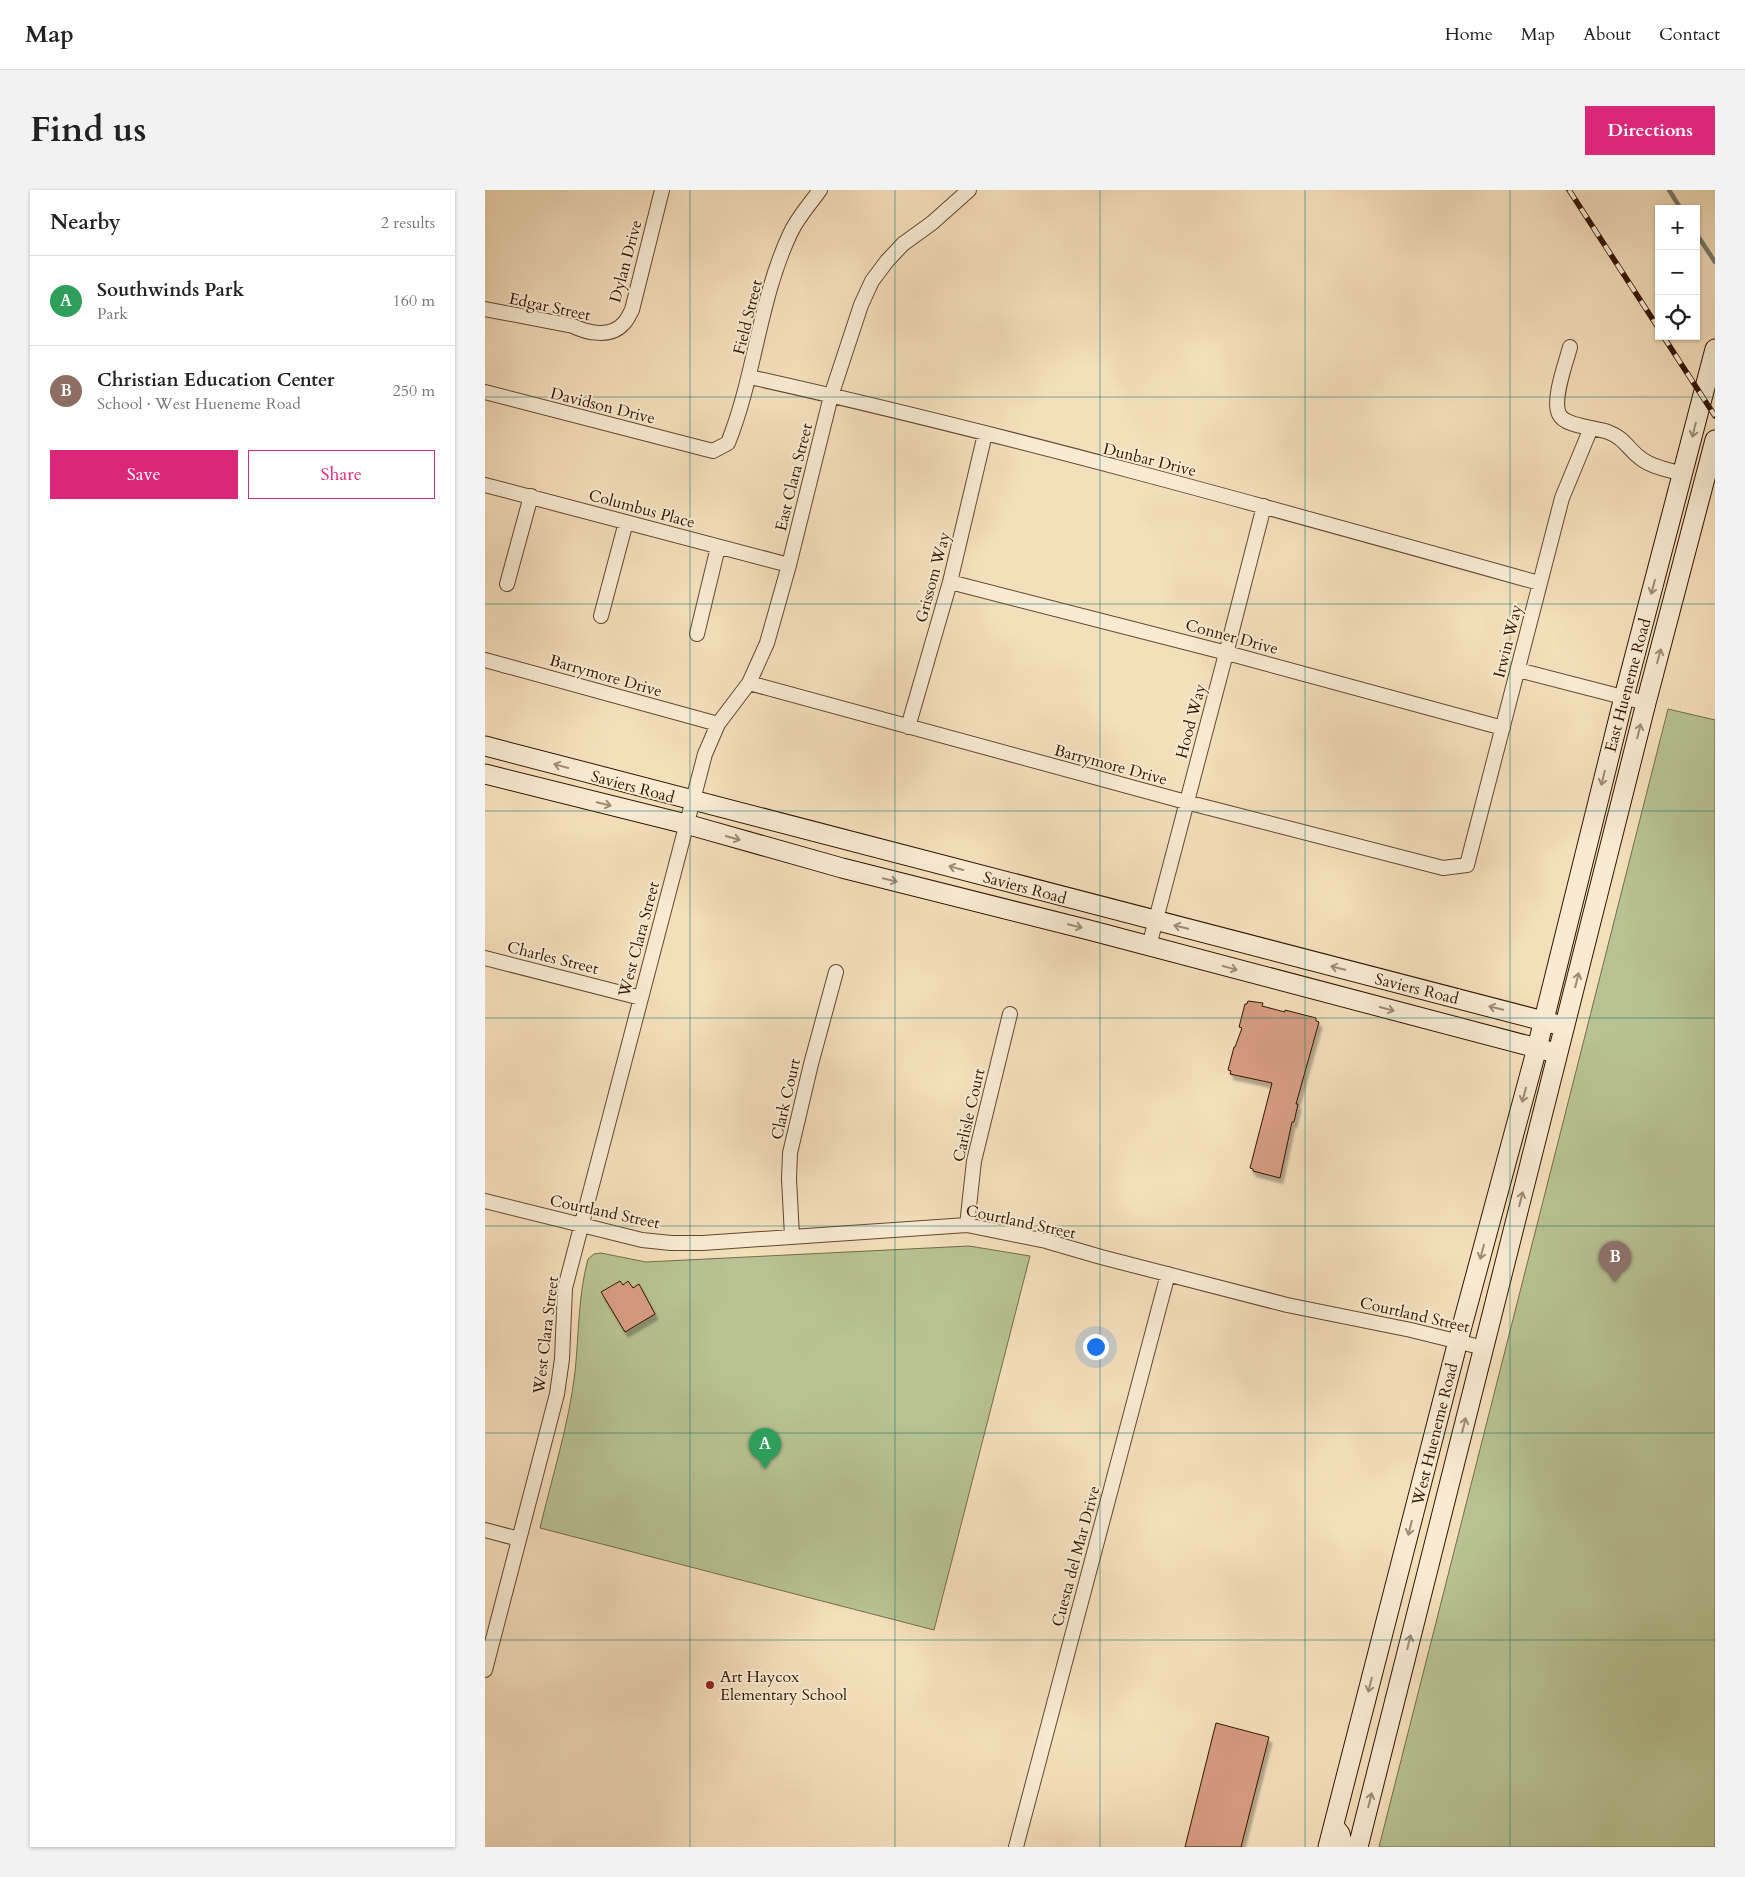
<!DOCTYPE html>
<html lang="en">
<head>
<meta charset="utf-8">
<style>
	:root { --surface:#fff; --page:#f2f2f2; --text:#222; --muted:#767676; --line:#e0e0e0; --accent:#db2777 }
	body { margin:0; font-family:Cardo,serif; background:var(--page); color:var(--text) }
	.controls { position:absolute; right:15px; top:15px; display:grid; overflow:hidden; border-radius:0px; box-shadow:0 1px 4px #0004 }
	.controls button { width:45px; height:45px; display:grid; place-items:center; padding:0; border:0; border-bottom:1px solid var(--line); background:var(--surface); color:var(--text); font:25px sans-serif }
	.you { position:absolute; left:610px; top:1156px; width:18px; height:18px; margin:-12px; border:4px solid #fff; border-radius:50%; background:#1a73e8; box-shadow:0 0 0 8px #1a73e833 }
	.badge { display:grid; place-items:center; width:32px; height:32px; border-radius:50%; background:var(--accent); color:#fff; font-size:16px; font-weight:700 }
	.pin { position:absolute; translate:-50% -41px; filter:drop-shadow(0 1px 2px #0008) }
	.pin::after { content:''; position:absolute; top:26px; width:18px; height:15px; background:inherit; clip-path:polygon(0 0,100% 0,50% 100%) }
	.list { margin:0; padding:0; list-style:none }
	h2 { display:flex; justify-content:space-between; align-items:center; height:65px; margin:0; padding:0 20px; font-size:21px }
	h2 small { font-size:16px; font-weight:400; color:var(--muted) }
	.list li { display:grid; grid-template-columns:32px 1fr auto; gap:15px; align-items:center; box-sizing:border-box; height:90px; padding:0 20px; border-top:1px solid var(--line) }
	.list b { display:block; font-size:19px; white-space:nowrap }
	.list p { margin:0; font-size:16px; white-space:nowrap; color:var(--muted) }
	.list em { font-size:16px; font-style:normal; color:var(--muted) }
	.actions { display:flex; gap:10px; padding:15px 20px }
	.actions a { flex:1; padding:11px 0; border:1px solid var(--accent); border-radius:0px; text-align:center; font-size:18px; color:var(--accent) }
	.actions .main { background:var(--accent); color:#fff }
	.icon { flex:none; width:28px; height:28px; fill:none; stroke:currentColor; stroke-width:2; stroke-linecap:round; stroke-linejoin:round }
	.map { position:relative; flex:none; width:1230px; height:1657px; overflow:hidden; border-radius:0px }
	header { display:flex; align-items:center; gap:30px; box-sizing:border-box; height:70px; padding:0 25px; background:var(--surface); border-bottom:1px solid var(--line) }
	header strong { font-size:24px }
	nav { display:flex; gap:28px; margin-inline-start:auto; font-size:18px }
	.intro { display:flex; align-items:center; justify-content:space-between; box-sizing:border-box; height:120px; padding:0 30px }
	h1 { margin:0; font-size:35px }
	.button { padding:12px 22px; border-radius:0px; background:var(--accent); color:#fff; font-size:18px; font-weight:700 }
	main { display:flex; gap:30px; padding:0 30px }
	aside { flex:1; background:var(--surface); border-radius:0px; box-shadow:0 1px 4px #0004 }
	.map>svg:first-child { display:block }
	.green { fill:#b8c292; stroke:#766c49 }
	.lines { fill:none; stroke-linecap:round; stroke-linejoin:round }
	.stream { stroke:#74796e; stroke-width:4.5 }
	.building { fill:#d79d81; stroke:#341500; filter:url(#shadow) }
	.street-casing { stroke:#64482f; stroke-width:16 }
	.secondary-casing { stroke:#341500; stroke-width:21 }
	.street { stroke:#f8ead3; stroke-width:14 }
	.secondary { stroke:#f8ead3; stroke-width:19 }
	.rail-casing { stroke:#341500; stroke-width:5.5 }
	.rail { stroke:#f8ead3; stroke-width:4; stroke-dasharray:11; stroke-linecap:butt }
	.oneway { stroke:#a08a74 }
	.grid { fill:none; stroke:#0f766e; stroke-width:1; stroke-opacity:0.55 }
	.poi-dot { fill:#8f2418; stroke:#f8ead3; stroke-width:2 }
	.labels { text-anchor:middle; stroke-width:4; stroke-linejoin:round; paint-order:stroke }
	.street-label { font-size:16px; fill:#341500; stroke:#f8ead3 }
	.poi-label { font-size:16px; fill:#341500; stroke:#f8ead3; text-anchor:start }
</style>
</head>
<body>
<header>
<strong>Map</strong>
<nav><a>Home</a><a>Map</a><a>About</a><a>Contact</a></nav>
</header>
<div class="intro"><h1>Find us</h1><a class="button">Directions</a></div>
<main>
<aside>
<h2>Nearby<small>2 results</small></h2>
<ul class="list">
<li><span class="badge" style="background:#2e9e5b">A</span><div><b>Southwinds Park</b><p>Park</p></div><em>160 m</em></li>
<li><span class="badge" style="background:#8d6e63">B</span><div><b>Christian Education Center</b><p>School · West Hueneme Road</p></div><em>250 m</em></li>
</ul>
<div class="actions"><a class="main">Save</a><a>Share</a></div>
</aside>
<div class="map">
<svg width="1230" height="1657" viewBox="0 0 1230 1657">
	<defs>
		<filter id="shadow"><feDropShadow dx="3" dy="5.5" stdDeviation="1" flood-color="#0004"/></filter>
	</defs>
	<rect width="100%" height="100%" fill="#f4dfbb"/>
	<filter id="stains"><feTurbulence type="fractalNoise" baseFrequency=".004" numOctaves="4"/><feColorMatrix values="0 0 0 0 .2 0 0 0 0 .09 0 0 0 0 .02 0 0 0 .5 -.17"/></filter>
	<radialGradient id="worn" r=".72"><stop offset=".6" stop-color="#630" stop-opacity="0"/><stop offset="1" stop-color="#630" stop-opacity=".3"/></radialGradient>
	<path class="green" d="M1183,519l47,11v1127h-336z
		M484,1056l61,10 -96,374 -394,-102c12,-51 29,-104 35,-156 4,-38 3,-76 13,-113l6,-5 7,-1 45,9z"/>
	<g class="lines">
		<path class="stream" d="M1184,0l12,19
			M1211,43l19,29"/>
	</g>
	<path class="building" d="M763,811l15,2 -1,3 23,6v-2l31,8v3l3,1 -23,82h2l-4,18h-2l-12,56 -27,-7v-2l-3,-1 22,-85 -42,-9 1,-3 -3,-1 6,-23h1l7,-19 -3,-1 6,-23h2z
		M135,1091l3,4 5,-4 5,7 6,-4 16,30 -30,18 -24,-40z
		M731,1533l53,14 -28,110h-56z"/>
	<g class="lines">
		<g class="street-casing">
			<path id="street" d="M0,119l88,17c14,7 38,12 50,-2 4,-3 6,-9 9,-14l30,-120
				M1085,157c-4,16 -18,52 -11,67 6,13 36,13 49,18 17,6 21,19 35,28 11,8 27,10 40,14
				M265,187c265,59 528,133 789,206
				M0,202l228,59 15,-8c27,-67 31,-143 62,-209 7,-16 20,-30 30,-44
				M0,295l304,80
				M465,392l277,71 276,75
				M22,394l24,-88
				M116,426l25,-94
				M212,444l21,-87
				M0,470l233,64
				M1033,480l128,33
				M264,493l437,119 257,66 24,-3 95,-367 29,-70
				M423,537l42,-145 35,-148
				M664,756c38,-147 78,-293 115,-440
				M0,768l156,40
				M0,1011l157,39 29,3h32l264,-18 79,16 55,16 186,48 124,25 73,18
				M482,1035l7,-64 36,-147
				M307,1046l-3,-57 1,-26 21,-89 25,-92
				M0,1340l34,9
				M0,1480l72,-276 5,-35 3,-71 140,-534 13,-30 31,-41 18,-40 22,-78 42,-169 30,-91 11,-24 15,-20 16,-17 29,-21 37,-33
				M531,1657l152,-573"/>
		</g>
		<g class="secondary-casing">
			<path id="secondary" d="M0,556l1070,278
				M0,584l201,50 156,44 247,62 459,121
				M849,1636l6,8 3,13
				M843,1657l130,-506 79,-293 87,-351 91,-348
				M873,1657l288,-1144 69,-263"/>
		</g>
		<use href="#street" class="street"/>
		<use href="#secondary" class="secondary"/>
		<g class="rail-casing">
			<path id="rail" d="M1084,0l90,139
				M1178,146l52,80"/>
		</g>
		<use href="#rail" class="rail"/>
	</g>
	<defs><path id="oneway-shaft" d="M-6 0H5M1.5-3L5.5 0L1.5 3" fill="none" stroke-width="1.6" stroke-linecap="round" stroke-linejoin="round" transform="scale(1.25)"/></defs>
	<g class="oneway">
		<use href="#oneway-shaft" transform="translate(1209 240) rotate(104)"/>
		<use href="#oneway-shaft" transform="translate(1168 397) rotate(105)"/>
		<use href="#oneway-shaft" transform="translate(1174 466) rotate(-75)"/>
		<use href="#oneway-shaft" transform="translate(1154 541) rotate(-76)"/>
		<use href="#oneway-shaft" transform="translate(76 576) rotate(-165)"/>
		<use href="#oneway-shaft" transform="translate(1118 588) rotate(104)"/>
		<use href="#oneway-shaft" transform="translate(119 614) rotate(14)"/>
		<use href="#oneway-shaft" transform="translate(248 648) rotate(16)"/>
		<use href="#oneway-shaft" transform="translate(471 678) rotate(-165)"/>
		<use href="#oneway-shaft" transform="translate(405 690) rotate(14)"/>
		<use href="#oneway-shaft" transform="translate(590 736) rotate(14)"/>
		<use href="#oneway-shaft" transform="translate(696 737) rotate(-166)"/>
		<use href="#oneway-shaft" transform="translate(745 778) rotate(15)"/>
		<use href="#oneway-shaft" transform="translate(853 778) rotate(-166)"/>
		<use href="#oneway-shaft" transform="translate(1092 790) rotate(-76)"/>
		<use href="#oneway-shaft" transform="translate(1011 818) rotate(-166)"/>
		<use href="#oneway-shaft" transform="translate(902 819) rotate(15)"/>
		<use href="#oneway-shaft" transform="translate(1039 905) rotate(105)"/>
		<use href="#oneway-shaft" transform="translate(1036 1009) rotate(-76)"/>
		<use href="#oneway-shaft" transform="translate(997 1062) rotate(105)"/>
		<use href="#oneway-shaft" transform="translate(979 1235) rotate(-76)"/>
		<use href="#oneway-shaft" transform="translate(925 1338) rotate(104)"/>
		<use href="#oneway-shaft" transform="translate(924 1452) rotate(-76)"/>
		<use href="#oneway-shaft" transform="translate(885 1495) rotate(104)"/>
		<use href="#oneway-shaft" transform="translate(885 1610) rotate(-76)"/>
	</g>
	<path class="grid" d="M205,0v1657M410,0v1657M615,0v1657M820,0v1657M1025,0v1657M0,207h1230M0,414h1230M0,621h1230M0,828h1230M0,1036h1230M0,1243h1230M0,1450h1230"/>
	<circle class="poi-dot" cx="225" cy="1495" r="5"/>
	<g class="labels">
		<g class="street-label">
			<text transform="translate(140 71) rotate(-75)" y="6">Dylan Drive</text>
			<text transform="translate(65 116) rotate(12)" y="6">Edgar Street</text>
			<text transform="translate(262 127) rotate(-76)" y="6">Field Street</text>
			<text transform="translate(118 215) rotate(14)" y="6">Davidson Drive</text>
			<text transform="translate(665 269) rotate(14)" y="6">Dunbar Drive</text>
			<text transform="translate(308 287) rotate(-76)" y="6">East Clara Street</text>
			<text transform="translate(157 318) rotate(15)" y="6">Columbus Place</text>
			<text transform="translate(447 387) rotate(-75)" y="6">Grissom Way</text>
			<text transform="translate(747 446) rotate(15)" y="6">Conner Drive</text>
			<text transform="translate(1022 451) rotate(-76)" y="6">Irwin Way</text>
			<text transform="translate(121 485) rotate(16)" y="6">Barrymore Drive</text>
			<text transform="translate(1142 495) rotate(-75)" y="6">East Hueneme Road</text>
			<text transform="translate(705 531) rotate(-75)" y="6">Hood Way</text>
			<text transform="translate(626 574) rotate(15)" y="6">Barrymore Drive</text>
			<text transform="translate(148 596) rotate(15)" y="6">Saviers Road</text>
			<text transform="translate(540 697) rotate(15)" y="6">Saviers Road</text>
			<text transform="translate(153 749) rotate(-75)" y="6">West Clara Street</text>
			<text transform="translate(68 767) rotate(14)" y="6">Charles Street</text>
			<text transform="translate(932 798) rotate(14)" y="6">Saviers Road</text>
			<text transform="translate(300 909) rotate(-77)" y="6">Clark Court</text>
			<text transform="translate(483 925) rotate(-77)" y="6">Carlisle Court</text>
			<text transform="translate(120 1021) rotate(12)" y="6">Courtland Street</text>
			<text transform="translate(536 1031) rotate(12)" y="6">Courtland Street</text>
			<text transform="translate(930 1124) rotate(13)" y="6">Courtland Street</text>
			<text transform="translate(60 1145) rotate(-83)" y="6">West Clara Street</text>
			<text transform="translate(949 1244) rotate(-76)" y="6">West Hueneme Road</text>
			<text transform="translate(590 1366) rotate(-75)" y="6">Cuesta del Mar Drive</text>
		</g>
		<g class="poi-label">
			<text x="235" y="1492">Art Haycox<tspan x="235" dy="18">Elementary School</tspan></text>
		</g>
	</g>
	<rect width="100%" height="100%" filter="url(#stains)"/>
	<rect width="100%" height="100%" fill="url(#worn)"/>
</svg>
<div class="controls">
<button>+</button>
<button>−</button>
<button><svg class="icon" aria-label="locate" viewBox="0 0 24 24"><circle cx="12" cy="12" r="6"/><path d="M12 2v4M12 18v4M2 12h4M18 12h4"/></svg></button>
</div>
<div class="you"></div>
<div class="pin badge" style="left:280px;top:1279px;background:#2e9e5b">A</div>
<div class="pin badge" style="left:1130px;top:1092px;background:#8d6e63">B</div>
</div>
</main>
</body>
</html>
